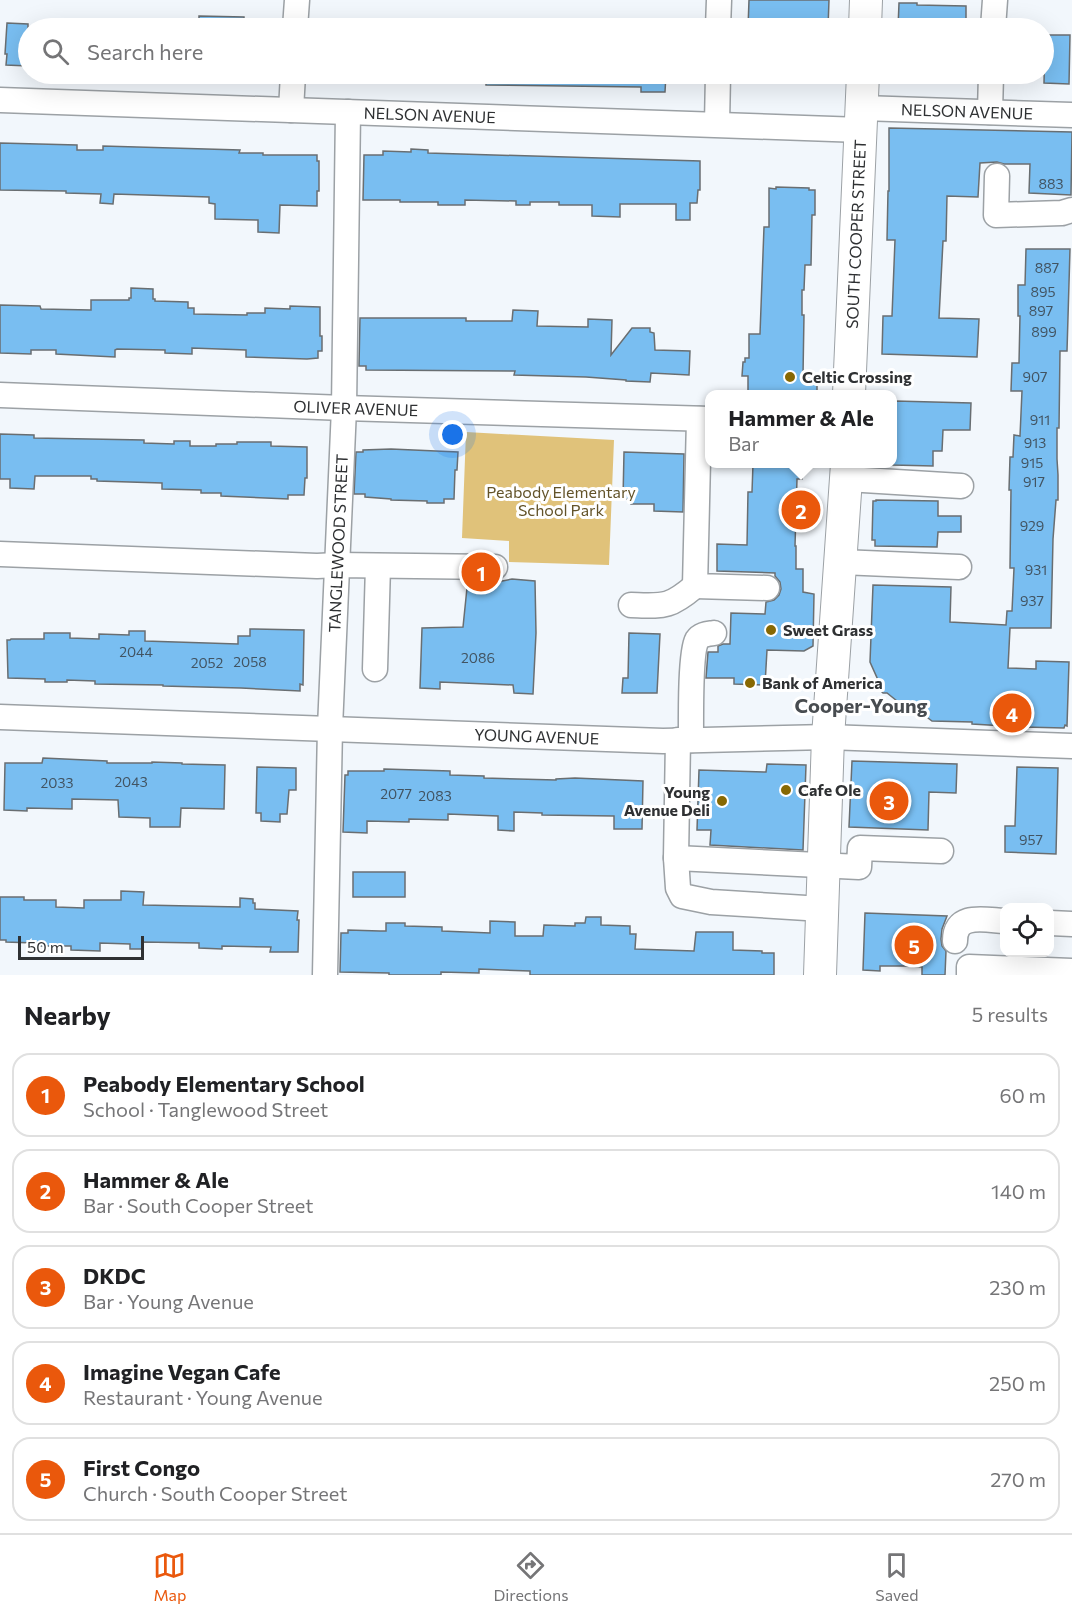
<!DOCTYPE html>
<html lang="en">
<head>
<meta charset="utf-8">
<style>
	:root { --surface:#fff; --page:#f2f2f2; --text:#202124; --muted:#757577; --line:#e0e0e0; --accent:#ea580c }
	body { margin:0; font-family:Commissioner,sans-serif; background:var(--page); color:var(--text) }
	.controls { position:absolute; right:18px; bottom:18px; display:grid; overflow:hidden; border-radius:12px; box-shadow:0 6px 24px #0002 }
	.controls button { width:54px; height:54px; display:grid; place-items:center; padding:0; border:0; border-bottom:2px solid var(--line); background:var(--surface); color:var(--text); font:30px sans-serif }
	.scale { position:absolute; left:18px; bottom:15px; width:126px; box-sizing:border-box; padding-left:6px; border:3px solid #2f3133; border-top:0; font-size:16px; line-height:21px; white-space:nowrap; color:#2f3133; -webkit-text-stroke:4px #fff; paint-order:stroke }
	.you { position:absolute; left:453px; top:435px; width:21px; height:21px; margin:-15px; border:4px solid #fff; border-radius:50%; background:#1a73e8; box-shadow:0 0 0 9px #1a73e833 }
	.badge { display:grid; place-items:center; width:39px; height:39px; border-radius:50%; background:var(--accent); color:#fff; font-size:20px; font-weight:700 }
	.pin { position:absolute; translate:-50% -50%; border:3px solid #fff; box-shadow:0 2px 6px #0006 }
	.popup { position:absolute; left:705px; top:390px; width:192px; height:78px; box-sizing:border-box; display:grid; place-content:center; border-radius:12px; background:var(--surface); filter:drop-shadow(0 2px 4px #0005); font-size:20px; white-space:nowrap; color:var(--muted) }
	.popup b { font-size:22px; color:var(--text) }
	.popup::after { content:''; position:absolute; left:50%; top:100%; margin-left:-12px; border:12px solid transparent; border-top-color:var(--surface) }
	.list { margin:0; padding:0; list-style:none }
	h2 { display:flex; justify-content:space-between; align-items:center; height:78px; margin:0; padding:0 24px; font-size:26px }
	h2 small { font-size:20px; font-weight:400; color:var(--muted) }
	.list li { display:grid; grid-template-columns:39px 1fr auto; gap:18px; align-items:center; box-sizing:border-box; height:84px; margin:0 12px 12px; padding:0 12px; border:2px solid var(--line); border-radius:18px }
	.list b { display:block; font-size:22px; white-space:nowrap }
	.list p { margin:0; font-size:20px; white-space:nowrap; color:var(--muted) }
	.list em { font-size:20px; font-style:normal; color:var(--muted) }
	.icon { flex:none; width:33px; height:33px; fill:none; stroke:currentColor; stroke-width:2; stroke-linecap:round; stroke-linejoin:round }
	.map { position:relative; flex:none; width:1072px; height:975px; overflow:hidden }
	.search { position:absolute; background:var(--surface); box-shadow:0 6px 24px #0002; left:18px; right:18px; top:18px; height:66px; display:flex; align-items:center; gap:15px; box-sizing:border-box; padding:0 21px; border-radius:33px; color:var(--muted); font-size:22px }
	.sheet { height:558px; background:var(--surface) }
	nav { display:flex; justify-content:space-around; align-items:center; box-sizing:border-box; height:84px; border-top:2px solid var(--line); background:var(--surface); font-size:16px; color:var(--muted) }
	nav a { display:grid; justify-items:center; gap:3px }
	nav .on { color:var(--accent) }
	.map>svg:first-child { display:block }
	.green { fill:#e0c27a }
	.building { fill:#79bef1; stroke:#696e71; stroke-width:1.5 }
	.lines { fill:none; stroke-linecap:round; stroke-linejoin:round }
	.minor-casing { stroke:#9ca1a5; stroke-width:27 }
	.major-casing { stroke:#9ca1a5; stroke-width:34 }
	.minor { stroke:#fff; stroke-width:24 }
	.major { stroke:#fff; stroke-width:32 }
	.poi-dot { fill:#876803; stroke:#fff; stroke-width:2 }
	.labels { text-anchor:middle; stroke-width:6; stroke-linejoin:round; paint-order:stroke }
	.number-label { font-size:14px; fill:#425462 }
	.street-label { font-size:16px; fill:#2f3133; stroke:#fff }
	.poi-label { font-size:16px; font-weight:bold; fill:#2f3133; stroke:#fff; text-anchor:start }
	.park-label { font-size:16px; fill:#635329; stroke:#fff }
	.quarter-label { font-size:20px; font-weight:bold; fill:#484c50; stroke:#fff }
</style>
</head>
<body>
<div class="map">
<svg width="1072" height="975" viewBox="0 0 1072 975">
	<rect width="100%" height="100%" fill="#f2f7fc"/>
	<path class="green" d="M466,432l148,8 -5,125 -100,-3v-21l-47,-3z"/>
	<path class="building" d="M749,0h80l-1,28h-80z
		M899,3h18v2l49,1v22h-68z
		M199,16l45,1v11h-45z
		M7,23l21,1v42l-22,-1 1,-11h-2z
		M1045,35h25l-1,49 -25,-1z
		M486,74h180l-1,18h-24v-5l-155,-2z
		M889,128l183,4 -1,63 -42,-2 1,-29h-26l-7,-2 -17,1 -2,34 -31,-1 -1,45h-3l-4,77 40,1 -2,38 -95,-3 1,-38h9l3,-76h-8l1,-49h1z
		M0,143l77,2v5h26v-4l137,4 -1,3h24v2h54v6h2v30h-2v15l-37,-1 -1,28 -21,-1v-12l-43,-1v-15l-6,-1v-6l-95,-3 -1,10 -13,-1 1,-9 -35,-1v-2l-66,-1z
		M411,149l17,1v3l272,8v29h-2l-1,13h-7v17h-14v-16h-56v13l-28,-1v-11h-33v-3h-29v3h-14v-4l-51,-1v5h-27v-3h-38v-2h-37l1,-45h19v-4l28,1z
		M776,187l33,1v2h6v25h-3l-1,50h-6l-1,25h-2v25h2l-1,60h14v19h-69v-18h-6l1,-14h2v-4h4v-24h11l4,-107h5v-39l7,1z
		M1026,249h44l-3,102h-7l-1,77h-2v31l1,16v25h-2l-3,39 -2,89h-41l-2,40 28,1v-8l33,1 -2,64 -2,-1 -1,3 -41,-1 -51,-3v-2l-40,-1 -8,-6h-7l-15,-10 -15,-12h-4l-5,-5v-8l-8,-18 3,-77 78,2 -1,35 56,3 1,-14h5l2,-43h-4l1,-78h-2l1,-33h3l1,-22 6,1 2,-45h-11l1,-28h7l1,-47h-2v-31h7z
		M131,288l22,1v10h2v2l33,1v6h6v6l53,1v-2h18v-5l25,1v-3l30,1v29h2v15h-4v7l-11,1 -61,-2v-7l-54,-2v6l-27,-1v-3l-48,-1 -2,1v7l-59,-3v-4h-25v4l-31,-1v-48l40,1 1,3 50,1v-10h38v-2h2z
		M513,310l25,1 -1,15 51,1v-8l24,1 -1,35 21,-27h18v4l4,1 1,17 35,1 -1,24 -38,-2 -1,9 -24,-1v-1l-40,-3 -72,-2 1,-4 -149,-1v-4h-7l1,-48h106v3h46z
		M895,401l76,2 -1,27h-27l-1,21h-9v15l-40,-1z
		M0,434l34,1v3l110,2v3l30,1v-3h16v5h26v-2h21v-2h34v4l36,1v31h-2l-1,17h-16v4l-67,-3v-3h-20v-3l-39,-1v-6l-65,-2v-2h-6v-3h-56l-1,13 -24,-1v-9h-10z
		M391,449l67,3 -1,18h-2l-1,29h-10v4h-17v-2l-36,-1v-1l-26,-2v-3h-11l2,-42h7v-2z
		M624,452l60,2 -1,58 -29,-1v-7h-23v-5h-8z
		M753,464h50l-1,15h-5l-2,67h1v23h7v23l11,2 -1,52 -9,5 -37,-1 -2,35 -31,-1v-6h-28l2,-26h10v-6l5,-2h7l1,-31 34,1 1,-12 8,-2 5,-5 2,-6 -1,-7 -5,-6v-3l-58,-2v-27l30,1 1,-53h4z
		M876,500l62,1v15h23v16h-23l-1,15 -62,-1v-6h-3l1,-39h3z
		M512,579l23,2 1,52 -3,61 -19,-1 -1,-8 -73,-3v7l-20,-1 2,-60 41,-1 4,-39z
		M250,629l54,1 -1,55 -3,-1v7l-59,-3 -78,-2v-1l-68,-1v-3l-28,-1v2h-22v-3l-37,-1 -1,-38h3l1,-1h33v-6h26v5l29,1v-5l30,1v-4h16v10l93,3v-8h12z
		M629,633l31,1 -3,59h-35l1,-15h5z
		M43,758l64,3v2h45v-1l30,1v1l43,1 -1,44 -43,-1 -1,19h-30v-9l-31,-1 -1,-17 -46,-1v10l-45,-1v3l-23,-1 1,-47h37z
		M852,761l105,3 -1,29 -27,-1 -1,38 -79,-3z
		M767,764l39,1 -3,85 -93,-5 1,-15h-14l2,-60 67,2z
		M257,767l39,1v22h-7l-2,24h-7v8l-19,-1v-8h-5z
		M1017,767l41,1 -2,86 -51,-2v-26h10z
		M384,769l66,2v4l34,1v2l72,2v-1l19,-1 68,3 -1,48h-28v-13l-72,-1v-2l-28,-1v19l-16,-1v-14l-50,-2v6l-39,-1v3l-42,-1v12l-24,-1 2,-57h3v-4h36z
		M353,872h52v25h-52z
		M121,891l23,1 -1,13 97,2v-9l13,1v4h2v6l43,2 -1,9h2l-1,32h-28l1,-5 -49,-1v3l-23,-1v-5l-56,-1v7h-13v-5l-30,-1v8l-29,-1v-4h-37v-3l-28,-1v-2h-6v-43h24v3h32v7l28,1v-8h37z
		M865,913l82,3 -5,13 -1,10 1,7 4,5 -1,24h-23v-8l-14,-1h-28v5l-17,-1z
		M586,917h15v8l29,1v8h6l-1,15 59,2 2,-19h37v18l29,1v2h12v22h-244v-4l-51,-2v4l-38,-1v3h-52v-2l-49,-1 1,-39h7v-3l32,1h6v-8h19v3l37,1v4l48,2v-12l25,1v14h28l1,-11 31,1v-3h10z"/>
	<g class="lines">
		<g class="minor-casing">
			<g id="minor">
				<path d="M295,28l2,-28"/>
				<path d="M718,28l1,-28"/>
				<path d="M993,28l2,-28"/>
				<path id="s1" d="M0,100l861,30"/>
				<path id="s2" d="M862,108l210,7"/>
				<path d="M291,110l2,-36"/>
				<path d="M990,112l1,-38"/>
				<path d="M717,124l1,-50"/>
				<path d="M997,176l-1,39 66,-2 10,-3"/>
				<path id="s3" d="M0,395l344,13 366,11"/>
				<path d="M699,419l-4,167 72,2"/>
				<path d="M847,479l114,7"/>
				<path d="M0,554l317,12 20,-1 158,2"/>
				<path d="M841,562l118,5"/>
				<path d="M631,605c33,1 38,3 64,-19"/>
				<path d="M375,669l3,-103"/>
				<path id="s4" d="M0,717l663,24 165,-4 244,9"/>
				<path d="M678,740l-2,118 2,30 4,8 29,6 111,7"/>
				<path d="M691,740c0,-18 -1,-88 6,-100 4,-6 11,-6 17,-7"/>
				<path d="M676,858l183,9 1,-19 81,3"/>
				<path d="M1050,923l22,1"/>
				<path d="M955,941c0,-29 30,-21 49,-20"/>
				<path id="s5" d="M325,975l5,-247 14,-320 4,-296"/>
				<path d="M969,975v-8l103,4"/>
			</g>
		</g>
		<g class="major-casing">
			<g id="major">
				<path d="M865,28l1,-28"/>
				<path id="s6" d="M849,394l14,-320"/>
				<path d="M820,975l8,-238 19,-273"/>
			</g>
		</g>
		<use href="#minor" class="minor"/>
		<use href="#major" class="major"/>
	</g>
	<g class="poi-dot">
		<circle cx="790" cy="377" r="6"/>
		<circle cx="771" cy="630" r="6"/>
		<circle cx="750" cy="683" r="6"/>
		<circle cx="786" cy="790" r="6"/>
		<circle cx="722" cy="801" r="6"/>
	</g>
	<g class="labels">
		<g class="number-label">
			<text x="1051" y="189">883</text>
			<text x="1047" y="273">887</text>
			<text x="1043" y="297">895</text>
			<text x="1041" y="316">897</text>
			<text x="1044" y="337">899</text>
			<text x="1035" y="382">907</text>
			<text x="1040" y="425">911</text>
			<text x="1035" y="448">913</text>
			<text x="1032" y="468">915</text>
			<text x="1034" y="487">917</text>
			<text x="1032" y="531">929</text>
			<text x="1036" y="575">931</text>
			<text x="1032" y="606">937</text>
			<text x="136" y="657">2044</text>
			<text x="478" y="663">2086</text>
			<text x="250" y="667">2058</text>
			<text x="207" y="668">2052</text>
			<text x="131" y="787">2043</text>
			<text x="57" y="788">2033</text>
			<text x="396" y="799">2077</text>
			<text x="435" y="801">2083</text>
			<text x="1031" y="845">957</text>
		</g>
		<g class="street-label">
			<text dy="6" stroke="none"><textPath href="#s2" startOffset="105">NELSON AVENUE</textPath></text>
			<text dy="6" stroke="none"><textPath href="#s1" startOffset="430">NELSON AVENUE</textPath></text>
			<text dy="6" stroke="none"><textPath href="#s6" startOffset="160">SOUTH COOPER STREET</textPath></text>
			<text dy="6" stroke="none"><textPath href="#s3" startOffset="356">OLIVER AVENUE</textPath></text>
			<text dy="6" stroke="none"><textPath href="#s5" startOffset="432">TANGLEWOOD STREET</textPath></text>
			<text dy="6" stroke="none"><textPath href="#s4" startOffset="537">YOUNG AVENUE</textPath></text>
		</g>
		<g class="poi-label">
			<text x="802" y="383">Celtic Crossing</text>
			<text x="783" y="636">Sweet Grass</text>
			<text x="762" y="689">Bank of America</text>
			<text x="798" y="796">Cafe Ole</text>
			<text x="710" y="798" text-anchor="end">Young<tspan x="710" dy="18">Avenue Deli</tspan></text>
		</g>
		<g class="park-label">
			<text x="561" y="498">Peabody Elementary<tspan x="561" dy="18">School Park</tspan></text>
		</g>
		<g class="quarter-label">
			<text x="861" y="713">Cooper-Young</text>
		</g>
	</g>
</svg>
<div class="controls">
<button><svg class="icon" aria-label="locate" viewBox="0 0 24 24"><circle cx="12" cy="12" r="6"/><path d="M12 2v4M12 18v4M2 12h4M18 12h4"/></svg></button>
</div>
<div class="scale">50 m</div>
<div class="you"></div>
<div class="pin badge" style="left:481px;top:572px">1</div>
<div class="pin badge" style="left:801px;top:510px">2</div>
<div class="popup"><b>Hammer &amp; Ale</b>Bar</div>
<div class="pin badge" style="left:889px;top:801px">3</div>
<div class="pin badge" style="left:1012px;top:713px">4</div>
<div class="pin badge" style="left:914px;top:945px">5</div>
<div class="search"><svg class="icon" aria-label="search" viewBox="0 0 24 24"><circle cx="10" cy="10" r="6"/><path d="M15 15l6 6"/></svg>Search here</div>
</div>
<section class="sheet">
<h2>Nearby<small>5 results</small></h2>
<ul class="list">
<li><span class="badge">1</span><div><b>Peabody Elementary School</b><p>School · Tanglewood Street</p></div><em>60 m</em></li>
<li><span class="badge">2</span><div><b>Hammer &amp; Ale</b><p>Bar · South Cooper Street</p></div><em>140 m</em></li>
<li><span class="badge">3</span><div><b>DKDC</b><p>Bar · Young Avenue</p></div><em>230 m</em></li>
<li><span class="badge">4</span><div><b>Imagine Vegan Cafe</b><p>Restaurant · Young Avenue</p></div><em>250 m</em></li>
<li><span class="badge">5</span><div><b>First Congo</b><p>Church · South Cooper Street</p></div><em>270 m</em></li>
</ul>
</section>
<nav>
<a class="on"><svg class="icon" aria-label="map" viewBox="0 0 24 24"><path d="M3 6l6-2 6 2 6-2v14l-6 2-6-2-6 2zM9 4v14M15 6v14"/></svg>Map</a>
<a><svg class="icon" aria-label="directions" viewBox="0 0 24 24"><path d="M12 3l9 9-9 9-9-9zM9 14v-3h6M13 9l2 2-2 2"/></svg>Directions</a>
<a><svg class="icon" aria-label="saved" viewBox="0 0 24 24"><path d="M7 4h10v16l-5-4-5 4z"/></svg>Saved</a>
</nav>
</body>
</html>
